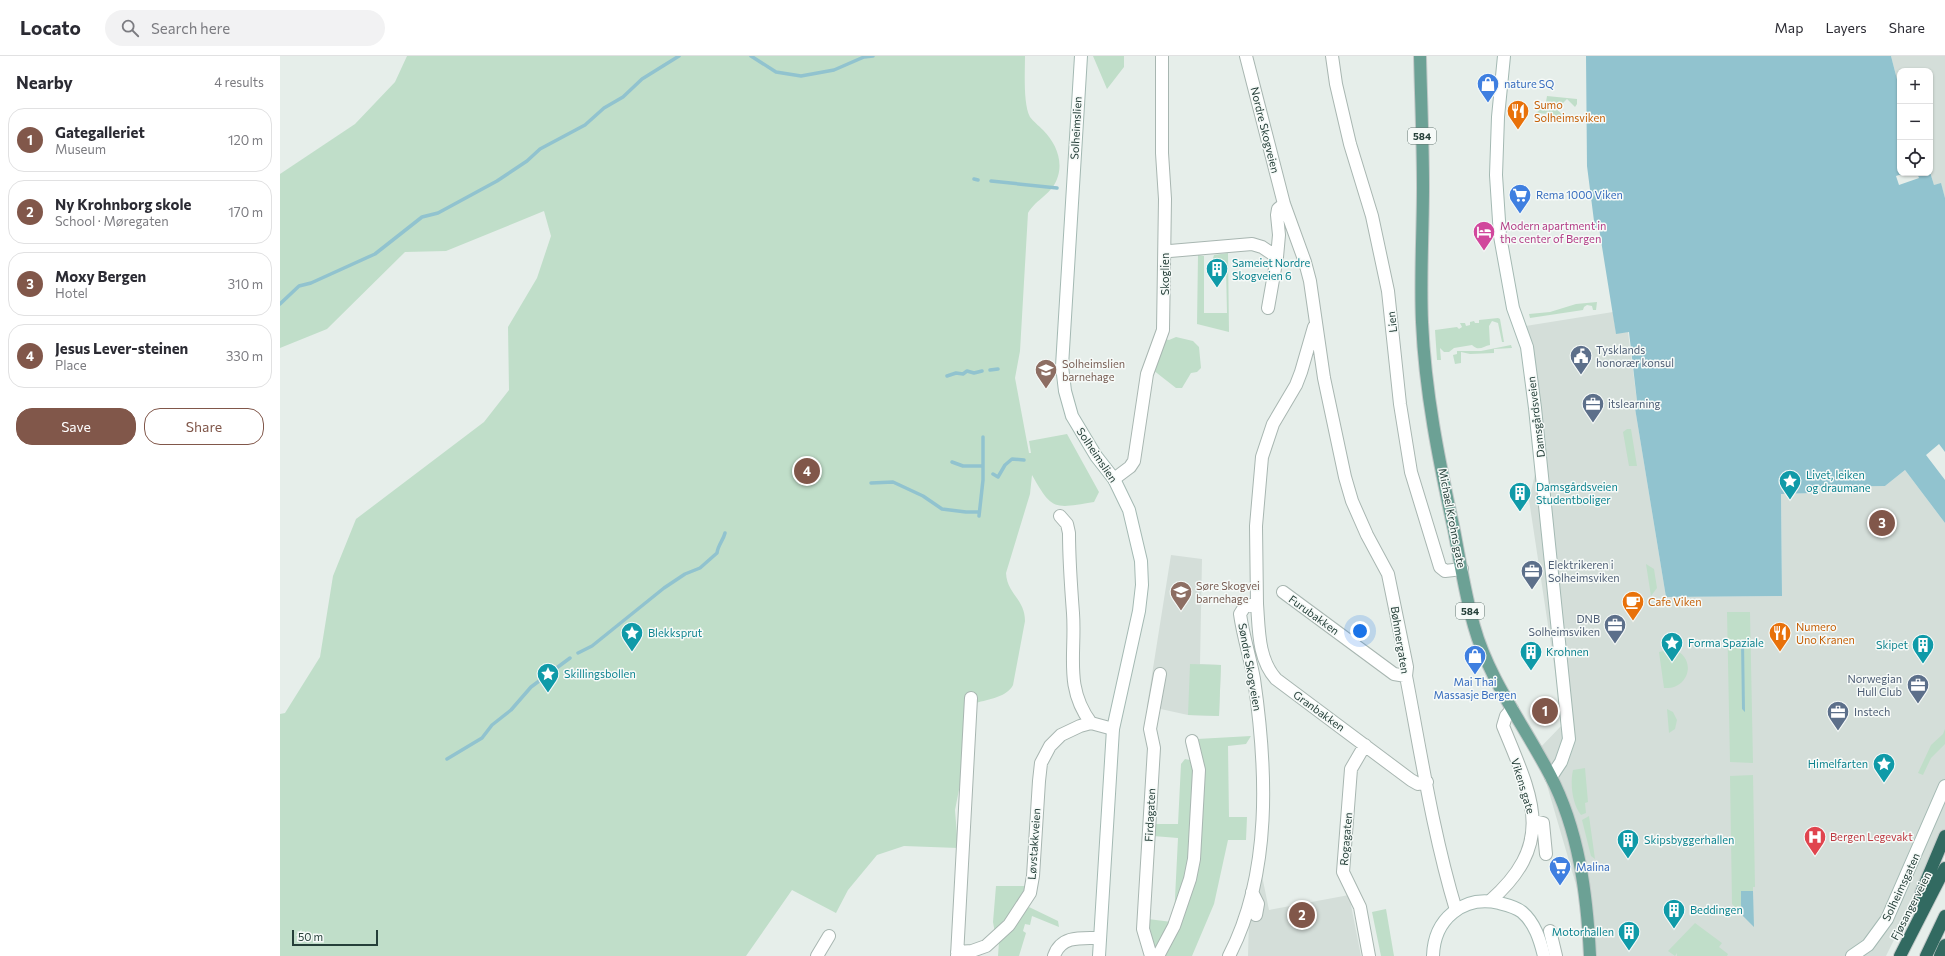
<!DOCTYPE html>
<html lang="en">
<head>
<meta charset="utf-8">
<style>
	:root { --surface:#fff; --page:#f2f2f3; --text:#2b2b33; --muted:#7c7c81; --line:#e1e1e2; --accent:#81574a }
	body { margin:0; font-family:Commissioner,sans-serif; background:var(--page); color:var(--text) }
	.controls { position:absolute; right:12px; top:12px; display:grid; overflow:hidden; border-radius:8px; box-shadow:0 1px 3px #0004 }
	.controls button { width:36px; height:36px; display:grid; place-items:center; padding:0; border:0; border-bottom:1px solid var(--line); background:var(--surface); color:var(--text); font:20px sans-serif }
	.scale { position:absolute; left:12px; bottom:10px; width:86px; box-sizing:border-box; padding-left:4px; border:2px solid #253f39; border-top:0; font-size:11px; line-height:14px; white-space:nowrap; color:#253f39; -webkit-text-stroke:3px #f6faf8; paint-order:stroke }
	.you { position:absolute; left:1080px; top:575px; width:14px; height:14px; margin:-10px; border:3px solid #fff; border-radius:50%; background:#1a73e8; box-shadow:0 0 0 6px #1a73e833 }
	.badge { display:grid; place-items:center; width:26px; height:26px; border-radius:50%; background:var(--accent); color:#fff; font-size:13px; font-weight:700 }
	.pin { position:absolute; translate:-50% -50%; border:2px solid #fff; box-shadow:0 1px 4px #0006 }
	.list { margin:0; padding:0; list-style:none }
	h2 { display:flex; justify-content:space-between; align-items:center; height:52px; margin:0; padding:0 16px; font-size:17px }
	h2 small { font-size:13px; font-weight:400; color:var(--muted) }
	.list li { display:grid; grid-template-columns:26px 1fr auto; gap:12px; align-items:center; box-sizing:border-box; height:64px; margin:0 8px 8px; padding:0 8px; border:1px solid var(--line); border-radius:16px }
	.list b { display:block; font-size:15px; white-space:nowrap }
	.list p { margin:0; font-size:13px; white-space:nowrap; color:var(--muted) }
	.list em { font-size:13px; font-style:normal; color:var(--muted) }
	.actions { display:flex; gap:8px; padding:12px 16px }
	.actions a { flex:1; padding:9px 0; border:1px solid var(--accent); border-radius:16px; text-align:center; font-size:14px; color:var(--accent) }
	.actions .main { background:var(--accent); color:#fff }
	.icon { flex:none; width:22px; height:22px; fill:none; stroke:currentColor; stroke-width:2; stroke-linecap:round; stroke-linejoin:round }
	.map { position:relative; flex:none; width:1665px; height:900px; overflow:hidden }
	header { display:flex; align-items:center; gap:24px; box-sizing:border-box; height:56px; padding:0 20px; background:var(--surface); border-bottom:1px solid var(--line) }
	header strong { font-size:19px }
	nav { display:flex; gap:22px; margin-inline-start:auto; font-size:14px }
	.search { width:280px; height:36px; background:var(--page); display:flex; align-items:center; gap:10px; box-sizing:border-box; padding:0 14px; border-radius:22px; color:var(--muted); font-size:15px }
	main { display:flex }
	aside { flex:1; background:var(--surface) }
	.map>svg:first-child { display:block }
	.built { fill:#d4ded9 }
	.green { fill:#c0dec9 }
	.water { fill:#91c3cf }
	.pier { fill:#e6eeea }
	.lines { fill:none; stroke-linecap:round; stroke-linejoin:round }
	.stream { stroke:#91c3cf; stroke-width:3.5 }
	.street-casing { stroke:#a8b6b1; stroke-width:14 }
	.secondary-casing { stroke:#a4b9b3; stroke-width:14 }
	.primary-casing { stroke:#c2c9c8; stroke-width:14 }
	.highway-casing { stroke:#c2c9c8; stroke-width:14 }
	.street { stroke:#fff; stroke-width:12 }
	.secondary { stroke:#fff; stroke-width:12 }
	.primary { stroke:#6ca195; stroke-width:12 }
	.highway { stroke:#326a61; stroke-width:12 }
	.labels { text-anchor:middle; stroke-width:3; stroke-linejoin:round; paint-order:stroke }
	.shield { fill:#f6faf8; stroke:#647772; stroke-width:1 }
	.shield-label { font-size:10px; font-weight:bold; fill:#253f39 }
	.shop-label { font-size:11px; fill:#366cbe; stroke:#f6faf8; text-anchor:start }
	.food-label { font-size:11px; fill:#c56008; stroke:#f6faf8; text-anchor:start }
	.street-label { font-size:11px; fill:#253f39; stroke:#f6faf8 }
	.hotel-label { font-size:11px; fill:#b23c85; stroke:#f6faf8; text-anchor:start }
	.culture-label { font-size:11px; fill:#0d838f; stroke:#f6faf8; text-anchor:start }
	.service-label { font-size:11px; fill:#4e5e75; stroke:#f6faf8; text-anchor:start }
	.education-label { font-size:11px; fill:#785e54; stroke:#f6faf8; text-anchor:start }
	.health-label { font-size:11px; fill:#be3a42; stroke:#f6faf8; text-anchor:start }
</style>
</head>
<body>
<header>
<strong>Locato</strong>
<div class="search"><svg class="icon" aria-label="search" viewBox="0 0 24 24"><circle cx="10" cy="10" r="6"/><path d="M15 15l6 6"/></svg>Search here</div>
<nav><a>Map</a><a>Layers</a><a>Share</a></nav>
</header>
<main>
<aside>
<h2>Nearby<small>4 results</small></h2>
<ul class="list">
<li><span class="badge">1</span><div><b>Gategalleriet</b><p>Museum</p></div><em>120 m</em></li>
<li><span class="badge">2</span><div><b>Ny Krohnborg skole</b><p>School · Møregaten</p></div><em>170 m</em></li>
<li><span class="badge">3</span><div><b>Moxy Bergen</b><p>Hotel</p></div><em>310 m</em></li>
<li><span class="badge">4</span><div><b>Jesus Lever-steinen</b><p>Place</p></div><em>330 m</em></li>
</ul>
<div class="actions"><a class="main">Save</a><a>Share</a></div>
</aside>
<div class="map">
<svg width="1665" height="900" viewBox="0 0 1665 900">
	<rect width="100%" height="100%" fill="#e6eeea"/>
	<path class="built" d="M1611,0h54v142l-4,-14 -7,1 -4,-13v-101h-30v20z
		M1333,256l3,21 12,-1 9,69 -3,1 32,195 116,-1 -1,-102 33,-1 -1,-6 72,-1 20,-16 40,53v314l-59,119h-298v-30l-51,-175 26,-27 -34,-224 7,-30 -16,-143z
		M891,499l31,4 -2,105 21,1 -2,51 -31,-1 -41,-9z
		M981,815l8,39 80,-15 12,61h-113l1,-36z"/>
	<path class="green" d="M127,0h618c0,15 -2,48 5,61 3,4 9,9 13,13 12,12 20,29 15,46 -5,18 -22,23 -30,37l-8,138 -5,27 14,75h2l-2,-12 38,-7 32,58 -5,10c-41,7 -42,8 -62,-27l-2,19 -24,79c1,21 19,26 19,48l-12,64c-6,12 -24,14 -37,18l-21,107 3,38 -54,-2 -27,9 -29,35 -12,23 -44,-23 -46,66h-466v-242l5,-1 35,-56 13,-81 23,-57 128,-97 25,-32 -1,-63 29,-49 14,-42 -7,-25 -98,40 -41,1 -78,77 -47,19v-174l75,-50 40,-42z
		M813,0h31v11l-17,22z
		M1267,40l30,3v5l-2,3 -8,-8 -8,8 -7,-5h-6z
		M1267,48h4l16,15 5,-4 5,4h-5l-1,2 -23,-2v-5l-12,-1z
		M948,197l1,79 -32,-8 1,-69 6,1v57h23l-1,-45h-16l4,-13z
		M1317,246l-1,8h-3l-1,-4 -5,-1 -3,2 -1,3 -53,8 -1,-4 21,-2 26,-8z
		M1218,262l2,1 4,23h-2l-4,-19 -6,-2 -3,5 1,19c-7,1 -11,7 -18,0l-18,3 -5,4h-5l-4,-4 1,12h-4l-2,-30 22,-3 2,2 3,-2 -2,-4h5l1,3 4,-1v-3l4,-1 1,2h4v-3z
		M896,281l17,4 6,6 2,21 -4,4 -6,1 -9,15h-6l-23,-18 12,-31 4,1z
		M1231,289l1,3 -18,1v4l-24,1 -9,-2v11l-6,1 -2,-9 4,-1v-3h24z
		M1347,373h4l6,37h-8l-6,-34z
		M1366,508l8,5 3,19 -6,8z
		M1447,556h23l3,151 -23,-1z
		M1393,593c25,9 16,41 -9,39l-5,-36z
		M910,608l31,1 -2,51 -31,-1z
		M1387,653l6,3 4,8 -2,9 -6,4z
		M1665,673v15l-14,14 -8,17 -5,-2 13,-28 12,-11z
		M971,680l-5,8 -18,2 1,71h18l-1,23h-18l-14,64 -22,52h-29l24,-58 10,-159z
		M905,703l10,2 -2,84 -19,73 4,-80 -25,-2v-12h25l3,-60z
		M1305,712l3,34 -3,1 1,10 -5,2c-9,-11 -11,-32 -8,-45z
		M1473,719l2,112h-2v4h-12v23l-9,-10 -2,-128z
		M1309,760l6,43 -4,-3 -9,-36z
		M716,830h30l-8,19 -5,2v7l-18,19 -2,-11z
		M749,851l29,14 1,6 -27,-11 -2,9 -5,-1 -2,7 3,2 -7,23h-21l1,-14z
		M1106,853l8,47h-13l-9,-44z
		M868,863l24,3 -17,29 -6,-15z
		M1415,867l27,20 -3,4 9,7 -1,2h-50v-3l-2,3 -7,-5z"/>
	<path class="water" d="M1304,0h307l9,35v82l30,-1 4,13 7,-2 4,15v325l-40,-53 -20,16 -71,1v6l-33,1 1,102 -116,1 -32,-195 3,-1 -8,-69 -13,2 -17,-106h-4l-1,-7 -7,-55 -1,-110z
		M1464,585l1,71 -3,-3 -1,-67z
		M1461,835h12l1,36 -13,-13z"/>
	<path class="pier" d="M1625,117h12l2,5 -20,7 -3,-9z
		M1659,388l6,8v28l-19,-25z"/>
	<g class="lines">
		<path class="stream" d="M471,0l25,16 25,4 33,-6 30,-13 9,-1
			M694,123l4,1
			M711,125l66,7
			M0,248l19,-18 12,-3 64,-29 47,-37 16,-4 59,-32 30,-20 13,-12 45,-24 19,-17 19,-11 19,-18 37,-23
			M710,314l8,-1
			M667,320l9,-3 7,1 4,-3 7,2 8,-2
			M672,406l11,4h20
			M713,418l5,3 7,-12 7,-6 12,1
			M591,427l22,-1 30,14 19,13 24,3h12
			M699,460l4,-36v-43
			M298,597l14,-7 72,-58 21,-14 15,-6 17,-15c1,-8 6,-12 8,-20
			M167,703l35,-21 10,-13 19,-15 20,-23 39,-29"/>
		<g class="street-casing">
			<path id="street" d="M966,0l38,148 21,58 5,19 14,97 21,99 7,24 15,34 21,39 19,93 -1,9c15,78 27,158 50,234
				M1052,0l4,28 14,60 22,72 16,75 12,113 11,68 29,95 5,4 17,-2
				M890,195l82,-7 10,3 15,10 2,-22 -2,-20 1,-6 6,-5
				M988,252l9,-51
				M834,423l16,-12 4,-6 13,-87 16,-44 2,-131 -3,-46v-97
				M780,460l7,8 2,9c0,26 2,54 4,80 3,41 -9,74 18,110
				M1003,536l111,82 12,2
				M977,548c2,26 1,55 19,75l135,101 7,4 9,-2
				M1085,689l-14,24 -8,103 17,35 9,49
				M1254,765l9,2 3,31
				M972,836l6,12 -2,11
				M1210,845c67,-59 42,-104 13,-175l3,-10 6,-7
				M1270,875l6,25
				M677,896l15,-1 14,-5 23,-21 21,-32 3,-17 6,-95 2,-18 9,-17 11,-11 19,-9 11,-3 22,6
				M537,900l12,-20
				M677,900l14,-258
				M774,900c7,-21 28,-18 46,-18
				M871,900l-8,-27 11,-181 -4,-19 10,-55
				M878,900l16,-30 16,-47 4,-20 5,-89 -7,-29
				M949,900c43,-83 38,-187 25,-277 -4,-22 -11,-43 -14,-65l5,-8 12,-2 -1,-78 6,-69 11,-33 23,-39 5,-13 13,-45"/>
		</g>
		<g class="secondary-casing">
			<path id="secondary" d="M801,0l-19,310 3,25 7,25 24,40 18,23 15,31 12,51 1,24 -3,26 -26,118 -14,227
				M1224,0l-6,61 -2,58 4,61 13,72 14,39 8,61 34,331 -8,23 -10,15
				M1153,900c1,-37 30,-61 66,-53 8,2 17,4 23,9 13,11 18,28 22,44
				M1572,900l16,-11 19,-26 58,-133"/>
		</g>
		<g class="primary-casing">
			<path id="primary" d="M1140,0c1,44 3,87 3,131 0,45 -3,90 -1,135 3,70 17,139 32,208 6,31 11,64 20,96 15,54 50,99 76,149 29,55 37,120 40,181"/>
		</g>
		<g class="highway-casing">
			<path id="highway" d="M1644,852l-3,-15 24,-57
				M1620,900l45,-88
				M1646,900l19,-40
				M1660,900l5,-11"/>
		</g>
		<use href="#street" class="street"/>
		<use href="#secondary" class="secondary"/>
		<use href="#primary" class="primary"/>
		<use href="#highway" class="highway"/>
	</g>
	<defs>
		<g id="shop-pin" transform="scale(1.15)"><path d="M0 17L-7.5 6A9.5 9.5 0 1 1 7.5 6Z" fill="#3f7fe0" stroke="#f6faf8"/><path d="M-5-2.5h2.3a2.7 3.5 0 0 1 5.4 0H5L5.5 6h-11ZM-1.5-2.5h3a1.5 2.3 0 0 0-3 0Z" fill="#fff"/></g>
		<g id="restaurant-pin" transform="scale(1.15)"><path d="M0 17L-7.5 6A9.5 9.5 0 1 1 7.5 6Z" fill="#e8710a" stroke="#f6faf8"/><path d="M-5-6h1v4h1v-4h1v4h1v-4h1v5L-1.5 .5V6h-2V.5L-5-1ZM5-6V6H3V1.5H1.5Q1.5-4 5-6Z" fill="#fff"/></g>
		<g id="supermarket-pin" transform="scale(1.15)"><path d="M0 17L-7.5 6A9.5 9.5 0 1 1 7.5 6Z" fill="#3f7fe0" stroke="#f6faf8"/><path d="M-6-5.5h2.5l.6 2H6L4.5 2H-2.5L-4.4-4H-6ZM-1.5 3.2a1.3 1.3 0 1 0 .1 0ZM3 3.2a1.3 1.3 0 1 0 .1 0Z" fill="#fff"/></g>
		<g id="hotel-pin" transform="scale(1.15)"><path d="M0 17L-7.5 6A9.5 9.5 0 1 1 7.5 6Z" fill="#d1479c" stroke="#f6faf8"/><path d="M-6-4.5h1.5V1H6V5H4.5V3h-9V5H-6ZM-4 0a1.8 1.8 0 1 1 3.6 0ZM.5 0V-2.5h3Q6-2.5 6 0Z" fill="#fff"/></g>
		<g id="building-pin" transform="scale(1.15)"><path d="M0 17L-7.5 6A9.5 9.5 0 1 1 7.5 6Z" fill="#0f9aa8" stroke="#f6faf8"/><path d="M-4-6H4V6H1V3H-1V6H-4ZM-2.5-4.3h1.7v1.8h-1.7ZM.8-4.3h1.7v1.8H.8ZM-2.5-1h1.7V.8h-1.7ZM.8-1h1.7V.8H.8Z" fill="#fff"/></g>
		<g id="civic-pin" transform="scale(1.15)"><path d="M0 17L-7.5 6A9.5 9.5 0 1 1 7.5 6Z" fill="#5c6f8a" stroke="#f6faf8"/><path d="M-.6-6.5H3V-4.5H.6V-3L4-1V1h2V6H-6V1h2V-1L-.6-3ZM-1.2 2.5V6h2.4V2.5Z" fill="#fff"/></g>
		<g id="school-pin" transform="scale(1.15)"><path d="M0 17L-7.5 6A9.5 9.5 0 1 1 7.5 6Z" fill="#8d6e63" stroke="#f6faf8"/><path d="M0-5L7-2L0 1L-7-2ZM-4 1L0 2.5L4 1V4Q0 6-4 4Z" fill="#fff"/></g>
		<g id="office-pin" transform="scale(1.15)"><path d="M0 17L-7.5 6A9.5 9.5 0 1 1 7.5 6Z" fill="#5c6f8a" stroke="#f6faf8"/><path d="M-6-3h4V-5.5h4V-3h4V5H-6ZM-1-4.5V-3h2v-1.5ZM-6 0V1H6V0Z" fill="#fff"/></g>
		<g id="sight-pin" transform="scale(1.15)"><path d="M0 17L-7.5 6A9.5 9.5 0 1 1 7.5 6Z" fill="#0f9aa8" stroke="#f6faf8"/><path d="M0-6L1.8-2.2L6-1.7L2.9 1.2L3.7 5.4L0 3.3L-3.7 5.4L-2.9 1.2L-6-1.7L-1.8-2.2Z" fill="#fff"/></g>
		<g id="cafe-pin" transform="scale(1.15)"><path d="M0 17L-7.5 6A9.5 9.5 0 1 1 7.5 6Z" fill="#e8710a" stroke="#f6faf8"/><path d="M-5.5-4.5H6V0H3Q3 3.5 0 3.5H-2.5Q-5.5 3.5-5.5 0ZM3-3.2v2h1.7v-2ZM-6 4.5H4V6H-6Z" fill="#fff"/></g>
		<g id="hospital-pin" transform="scale(1.15)"><path d="M0 17L-7.5 6A9.5 9.5 0 1 1 7.5 6Z" fill="#e0444e" stroke="#f6faf8"/><path d="M-5-5h3v3.5h4V-5h3V5h-3V1.5h-4V5h-3Z" fill="#fff"/></g>
	</defs>
	<g fill-rule="evenodd">
		<use href="#shop-pin" x="1208" y="28"/>
		<use href="#restaurant-pin" x="1238" y="55"/>
		<use href="#supermarket-pin" x="1240" y="139"/>
		<use href="#hotel-pin" x="1204" y="176"/>
		<use href="#building-pin" x="937" y="213"/>
		<use href="#civic-pin" x="1301" y="300"/>
		<use href="#school-pin" x="766" y="314"/>
		<use href="#office-pin" x="1313" y="348"/>
		<use href="#sight-pin" x="1510" y="425"/>
		<use href="#building-pin" x="1240" y="437"/>
		<use href="#office-pin" x="1252" y="515"/>
		<use href="#school-pin" x="901" y="536"/>
		<use href="#cafe-pin" x="1353" y="546"/>
		<use href="#office-pin" x="1335" y="569"/>
		<use href="#sight-pin" x="352" y="577"/>
		<use href="#restaurant-pin" x="1500" y="577"/>
		<use href="#sight-pin" x="1392" y="587"/>
		<use href="#building-pin" x="1643" y="589"/>
		<use href="#building-pin" x="1251" y="596"/>
		<use href="#shop-pin" x="1195" y="600"/>
		<use href="#sight-pin" x="268" y="618"/>
		<use href="#office-pin" x="1638" y="629"/>
		<use href="#office-pin" x="1558" y="656"/>
		<use href="#sight-pin" x="1604" y="708"/>
		<use href="#hospital-pin" x="1535" y="781"/>
		<use href="#building-pin" x="1348" y="784"/>
		<use href="#supermarket-pin" x="1280" y="811"/>
		<use href="#building-pin" x="1394" y="854"/>
		<use href="#building-pin" x="1349" y="876"/>
	</g>
	<g class="labels">
		<g class="shield">
			<rect x="1128" y="72" width="28" height="16" rx="3"/>
			<rect x="1176" y="547" width="28" height="16" rx="3"/>
		</g>
		<g class="shield-label">
			<text x="1142" y="84">584</text>
			<text x="1190" y="559">584</text>
		</g>
		<g class="shop-label">
			<text x="1224" y="32">nature SQ</text>
			<text x="1256" y="143">Rema 1000 Viken</text>
			<text x="1195" y="630" text-anchor="middle">Mai Thai<tspan x="1195" dy="13">Massasje Bergen</tspan></text>
			<text x="1296" y="815">Malina</text>
		</g>
		<g class="food-label">
			<text x="1254" y="53">Sumo<tspan x="1254" dy="13">Solheimsviken</tspan></text>
			<text x="1368" y="550">Cafe Viken</text>
			<text x="1516" y="575">Numero<tspan x="1516" dy="13">Uno Kranen</tspan></text>
		</g>
		<g class="street-label">
			<text transform="translate(796 72) rotate(-87)" y="4">Solheimslien</text>
			<text transform="translate(985 74) rotate(76)" y="4">Nordre Skogveien</text>
			<text transform="translate(885 218) rotate(-90)" y="4">Skoglien</text>
			<text transform="translate(1112 266) rotate(-97)" y="4">Lien</text>
			<text transform="translate(1256 361) rotate(-97)" y="4">Damsgårdsveien</text>
			<text transform="translate(817 399) rotate(56)" y="4">Solheimslien</text>
			<text transform="translate(1172 462) rotate(79)" y="4">Michael Krohns gate</text>
			<text transform="translate(1034 559) rotate(36)" y="4">Furubakken</text>
			<text transform="translate(1120 584) rotate(81)" y="4">Bøhmergaten</text>
			<text transform="translate(970 611) rotate(80)" y="4">Søndre Skogveien</text>
			<text transform="translate(1039 655) rotate(36)" y="4">Granbakken</text>
			<text transform="translate(1243 730) rotate(73)" y="4">Vikens gate</text>
			<text transform="translate(870 759) rotate(-87)" y="4">Firdagaten</text>
			<text transform="translate(1066 783) rotate(-85)" y="4">Rogagaten</text>
			<text transform="translate(754 788) rotate(-86)" y="4">Løvstakkveien</text>
			<text transform="translate(1621 831) rotate(-65)" y="4">Solheimsgaten</text>
			<text transform="translate(1631 850) rotate(-63)" y="4">Fjøsangerveien</text>
		</g>
		<g class="hotel-label">
			<text x="1220" y="174">Modern apartment in<tspan x="1220" dy="13">the center of Bergen</tspan></text>
		</g>
		<g class="culture-label">
			<text x="952" y="211">Sameiet Nordre<tspan x="952" dy="13">Skogveien 6</tspan></text>
			<text x="1526" y="423">Livet, leiken<tspan x="1526" dy="13">og draumane</tspan></text>
			<text x="1256" y="435">Damsgårdsveien<tspan x="1256" dy="13">Studentboliger</tspan></text>
			<text x="368" y="581">Blekksprut</text>
			<text x="1408" y="591">Forma Spaziale</text>
			<text x="1628" y="593" text-anchor="end">Skipet</text>
			<text x="1266" y="600">Krohnen</text>
			<text x="284" y="622">Skillingsbollen</text>
			<text x="1588" y="712" text-anchor="end">Himelfarten</text>
			<text x="1364" y="788">Skipsbyggerhallen</text>
			<text x="1410" y="858">Beddingen</text>
			<text x="1334" y="880" text-anchor="end">Motorhallen</text>
		</g>
		<g class="service-label">
			<text x="1316" y="298">Tysklands<tspan x="1316" dy="13">honorær konsul</tspan></text>
			<text x="1328" y="352">itslearning</text>
			<text x="1268" y="513">Elektrikeren i<tspan x="1268" dy="13">Solheimsviken</tspan></text>
			<text x="1320" y="567" text-anchor="end">DNB<tspan x="1320" dy="13">Solheimsviken</tspan></text>
			<text x="1622" y="627" text-anchor="end">Norwegian<tspan x="1622" dy="13">Hull Club</tspan></text>
			<text x="1574" y="660">Instech</text>
		</g>
		<g class="education-label">
			<text x="782" y="312">Solheimslien<tspan x="782" dy="13">barnehage</tspan></text>
			<text x="916" y="534">Søre Skogvei<tspan x="916" dy="13">barnehage</tspan></text>
		</g>
		<g class="health-label">
			<text x="1550" y="785">Bergen Legevakt</text>
		</g>
	</g>
</svg>
<div class="controls">
<button>+</button>
<button>−</button>
<button><svg class="icon" aria-label="locate" viewBox="0 0 24 24"><circle cx="12" cy="12" r="6"/><path d="M12 2v4M12 18v4M2 12h4M18 12h4"/></svg></button>
</div>
<div class="scale">50 m</div>
<div class="you"></div>
<div class="pin badge" style="left:1265px;top:655px">1</div>
<div class="pin badge" style="left:1022px;top:859px">2</div>
<div class="pin badge" style="left:1602px;top:467px">3</div>
<div class="pin badge" style="left:527px;top:415px">4</div>
</div>
</main>
</body>
</html>
